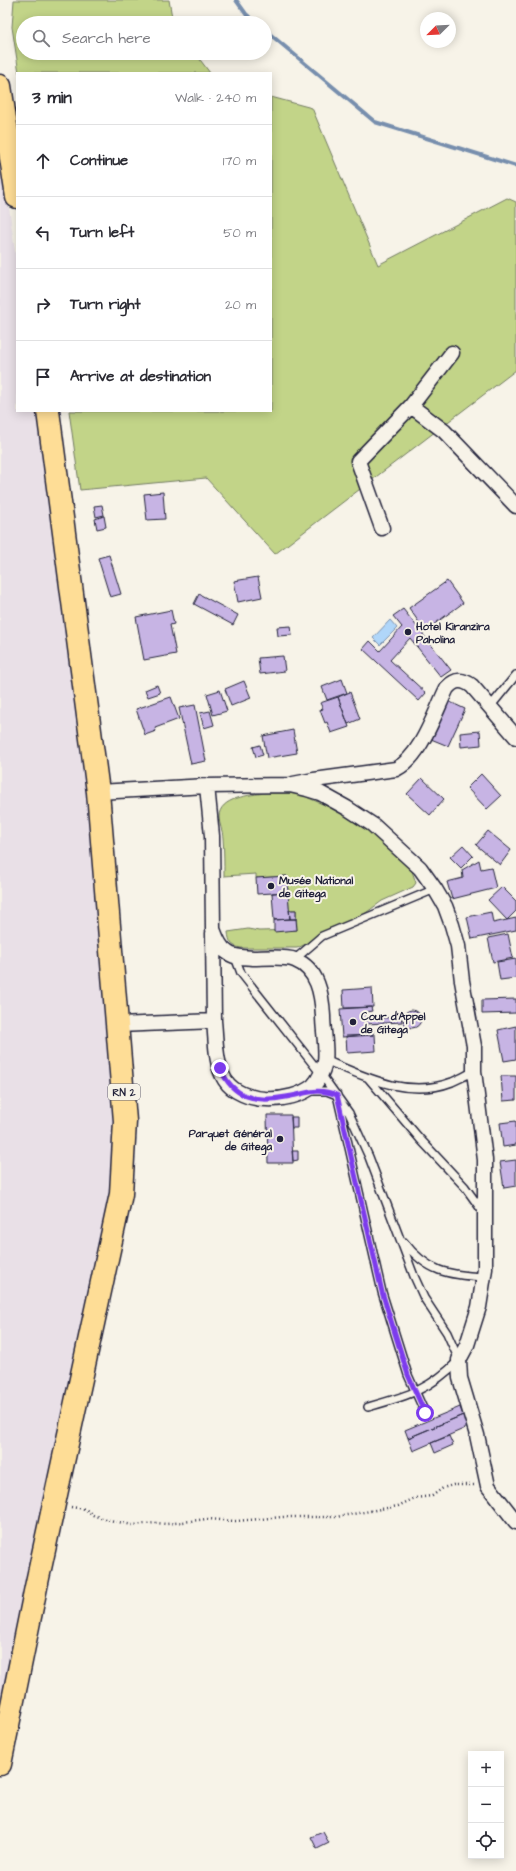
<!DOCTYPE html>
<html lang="en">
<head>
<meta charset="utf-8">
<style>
	:root { --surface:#fff; --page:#f2f2f3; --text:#2b2b33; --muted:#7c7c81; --line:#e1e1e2 }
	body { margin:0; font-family:"Architects Daughter",sans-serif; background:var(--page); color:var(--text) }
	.controls { position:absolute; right:12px; bottom:12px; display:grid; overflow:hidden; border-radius:0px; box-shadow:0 2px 10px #0003 }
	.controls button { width:36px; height:36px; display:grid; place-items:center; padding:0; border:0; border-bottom:1px solid var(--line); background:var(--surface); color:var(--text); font:20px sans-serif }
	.compass { position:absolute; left:420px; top:12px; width:36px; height:36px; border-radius:50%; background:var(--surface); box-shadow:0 2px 10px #0003; rotate:246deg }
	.stop { position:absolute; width:12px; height:12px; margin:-9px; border:3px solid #7c3aed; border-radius:50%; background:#fff }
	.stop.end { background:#7c3aed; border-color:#fff; box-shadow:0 1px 4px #0008 }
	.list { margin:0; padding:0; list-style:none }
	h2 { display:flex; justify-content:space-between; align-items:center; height:52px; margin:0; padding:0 16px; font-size:17px }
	h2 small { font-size:13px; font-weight:400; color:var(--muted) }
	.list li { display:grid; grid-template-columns:26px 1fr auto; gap:12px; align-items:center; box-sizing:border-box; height:72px; padding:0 16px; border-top:1px solid var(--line) }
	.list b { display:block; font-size:15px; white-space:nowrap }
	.list em { font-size:13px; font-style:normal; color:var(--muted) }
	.icon { flex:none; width:22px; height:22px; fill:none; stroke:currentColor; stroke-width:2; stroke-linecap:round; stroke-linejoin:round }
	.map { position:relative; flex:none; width:516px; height:1871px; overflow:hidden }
	.search { position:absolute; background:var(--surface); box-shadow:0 2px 10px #0003; left:16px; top:16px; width:256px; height:44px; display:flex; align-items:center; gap:10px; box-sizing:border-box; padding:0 14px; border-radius:22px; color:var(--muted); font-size:15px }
	.panel { position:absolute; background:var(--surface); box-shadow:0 2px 10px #0003; left:16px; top:72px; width:256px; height:340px; border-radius:0px }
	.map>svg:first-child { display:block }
	.built { fill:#e9e0e7 }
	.green { fill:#c2d488; stroke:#727b62 }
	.water { fill:#b0d6f9; stroke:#778ead }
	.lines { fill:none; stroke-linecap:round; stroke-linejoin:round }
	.stream { stroke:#778ead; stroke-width:4 }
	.building { fill:#c7b4e4; stroke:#22223b }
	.lane-casing { stroke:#22223b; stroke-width:10 }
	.street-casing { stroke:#22223b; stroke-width:17 }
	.primary-casing { stroke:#22223b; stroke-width:25 }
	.path { stroke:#22223b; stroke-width:2.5; stroke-dasharray:1 3; stroke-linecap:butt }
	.lane { stroke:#f7f3e8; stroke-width:7 }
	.street { stroke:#f7f3e8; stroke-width:14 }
	.primary { stroke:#fedd96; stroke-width:22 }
	.route { stroke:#7c3aed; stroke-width:5 }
	.poi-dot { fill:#22223b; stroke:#f7f3e8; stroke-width:1.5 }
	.labels { text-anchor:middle; stroke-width:4; stroke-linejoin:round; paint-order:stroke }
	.shield { fill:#f7f3e8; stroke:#62616f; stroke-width:1 }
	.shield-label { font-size:10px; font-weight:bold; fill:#22223b }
	.poi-label { font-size:11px; font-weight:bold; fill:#22223b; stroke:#f7f3e8; text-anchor:start }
</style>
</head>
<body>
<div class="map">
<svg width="516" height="1871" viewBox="0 0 516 1871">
	<rect width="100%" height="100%" fill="#f7f3e8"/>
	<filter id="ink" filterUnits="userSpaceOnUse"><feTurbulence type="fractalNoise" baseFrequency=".025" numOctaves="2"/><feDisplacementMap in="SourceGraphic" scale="8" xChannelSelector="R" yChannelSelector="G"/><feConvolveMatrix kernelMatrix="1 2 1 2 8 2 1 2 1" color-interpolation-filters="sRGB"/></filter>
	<g filter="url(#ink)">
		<path class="built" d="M0,141l17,125v145h21l31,220 52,456 1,53 -122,613z"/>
		<path class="green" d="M14,0h155l4,23h-150v30h172l15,20h-191l-7,-46z
			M271,97l41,11 66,157 129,-67 9,4v168l-241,184 -69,-76 -126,12 -11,-79h202z
			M265,793h32l58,25 56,50 5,15 -3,4 -31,14 -19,14 -41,18 -18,12 -7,3h-56c-10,-2 -12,-6 -13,-16l20,-3 11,2 38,-1 -1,-20h-7l-2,-34 -31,2v-4l-32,2c0,-13 0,-25 -1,-38 0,-7 -4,-14 -4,-21 0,-20 32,-22 46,-24z"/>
		<path class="water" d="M390,620l7,8 -17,17 -7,-7z"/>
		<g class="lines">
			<path class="stream" d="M236,0l10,14 10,9
				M265,30l110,92 141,44"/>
		</g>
		<path class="building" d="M163,492l2,27 -18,1 -3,-26z
			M102,505l2,10 -8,2 -2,-11z
			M104,516l2,11 -9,2 -2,-10z
			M109,555l12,39 -11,3 -12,-39z
			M258,577l4,20 -24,5 -4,-21z
			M447,581l16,22 -38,28 -16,-23z
			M199,594l39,21 -5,10 -39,-21z
			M403,609l48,61 -10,7 -31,-39 -20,22 36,33 -7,8 -56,-52 7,-8 10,10 22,-24 -9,-11z
			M171,610l3,14 -4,1 6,29 -32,6 -8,-43z
			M291,626l1,9 -14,1 -1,-9z
			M283,656l2,15 -25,3 -2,-16z
			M342,679l5,14 -20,7 -5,-13z
			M244,681l7,17 -20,8 -6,-17z
			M157,685l3,8 -12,4 -3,-7z
			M220,690l7,21 -14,4 -6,-21z
			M350,692l10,27 -12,5 -10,-27z
			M171,697l8,22 -24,9 1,3 -11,4 -9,-26z
			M338,697l11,30 -18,6 -4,-11 -2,1 -5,-13 3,-1 -3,-6z
			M448,701l17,8 -17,37 -17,-7z
			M195,705l11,56 -15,3 -12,-56z
			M210,711l4,14 -10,3 -4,-15z
			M293,730l4,23 -30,5 -4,-22z
			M480,731l1,14 -20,2 -1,-14z
			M260,745l3,10 -7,2 -3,-10z
			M481,774l20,22 -14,13 -20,-21z
			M422,778l22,21 -14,16 -23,-21z
			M488,831l23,19 -11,15 -24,-20z
			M463,845l10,11 -12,12 -11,-11z
			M479,860l2,9 10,-2 5,21 -44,11 -5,-17 16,-4 -1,-8z
			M287,876l1,16 -31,2 -1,-16z
			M502,887l14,14v10l-9,9 -19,-20z
			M288,892l2,27 -16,1 -2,-27z
			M289,910h7v9h-6z
			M491,912l2,11 23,-5v12l-44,9 -5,-22z
			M290,919h6l1,11 -23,2v-12z
			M508,934l5,24 -20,4 -5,-24z
			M516,959v19l-16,2 -3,-18z
			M372,988l1,19 -29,1 -1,-18z
			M516,999v14l-34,1v-14z
			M371,1007l1,4 -6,1v12l1,6h6v5l-31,2 -2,-28z
			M403 1019a9 9 0 1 1 18 0a9 9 0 1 1-18 0Z
			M401,1017l1,5 -36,2v-5z
			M516,1026v33l-12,2 -6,-31z
			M373,1035h2l1,16 -29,2 -1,-17z
			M501,1076h15v24l-13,1z
			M267,1115h24l2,48h-25z
			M291,1117h6v11h-5z
			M516,1121v24l-13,2 -3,-24z
			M292,1151h6v9l-5,1z
			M516,1160v26l-12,2 -4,-26z
			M460,1407l3,8 -55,23 -3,-8z
			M463,1415l5,12 -55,24 -5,-13z
			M449,1436l4,9 -18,8 -4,-10z
			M323,1832l6,11 -12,6 -6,-12z"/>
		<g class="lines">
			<g class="lane-casing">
				<path id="lane" d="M490,707l26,-32
					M235,957l6,16 80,101 28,39 20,44 45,119 10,22 23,35 12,27c-29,30 -52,36 -91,47
					M294,960l28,-24 113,-47
					M325,1060c40,17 83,39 127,22 7,-3 15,-7 22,-11
					M369,1079l51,60 45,48 18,25
					M309,1091h18l10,4 45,197 26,83 17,38
					M404,1242c23,30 44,33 80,35"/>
			</g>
			<g class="street-casing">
				<path id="street" d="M411,406l33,25 72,75
					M382,528l-24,-67 53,-55 41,-53
					M293,784l21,-4 82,-11c25,-12 39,-57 51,-81 8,-9 16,-9 25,-2l44,51
					M98,792l109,-6 83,-1 17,4 13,4 27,15 26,17 47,43 15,21 10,17 7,19 6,21 4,35 12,65v25l11,89v109l-6,38 -12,38 -8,15 1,18 17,57 11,51 28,36
					M213,933l1,88
					M119,1025l95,-4c2,18 1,43 11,59 16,25 66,24 88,6 6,-6 10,-16 12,-24 2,-14 -2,-32 -2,-46 -1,-21 -5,-47 -28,-56 -10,-4 -31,-2 -42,-2 -9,-1 -19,0 -26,-6 -8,-5 -11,-15 -14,-23l-1,-93 -5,-50"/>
			</g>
			<g class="primary-casing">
				<path id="primary" d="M0,86l17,111
					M0,1764l36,-177 85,-393 4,-73 -27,-329 -50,-381"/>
			</g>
			<path class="path" d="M71,1507l14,2 8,6 8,3 31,7 24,-2 11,1 40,-5 29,2 47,-4h53l62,-11 17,-8 17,-2 11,-8 10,-3h23"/>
			<use href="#lane" class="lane"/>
			<use href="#street" class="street"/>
			<use href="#primary" class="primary"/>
		</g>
	</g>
	<g class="lines" filter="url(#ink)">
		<path class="route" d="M220,1068c13,30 35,35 66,29 20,-3 30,-10 51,-2l45,197 26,83 17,38"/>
	</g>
	<g class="poi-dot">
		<circle cx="408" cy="632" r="4"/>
		<circle cx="271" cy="886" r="4"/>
		<circle cx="353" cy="1022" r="4"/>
		<circle cx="280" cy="1139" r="4"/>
	</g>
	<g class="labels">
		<rect class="shield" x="108" y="1084" width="32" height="16" rx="3"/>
		<g class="shield-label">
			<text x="124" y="1096">RN 2</text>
		</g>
		<g class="poi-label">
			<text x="416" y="630">Hotel Kiranzira<tspan x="416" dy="13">Paholina</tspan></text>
			<text x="279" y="884">Musée National<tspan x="279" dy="13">de Gitega</tspan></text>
			<text x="361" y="1020">Cour d'Appel<tspan x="361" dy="13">de Gitega</tspan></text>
			<text x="272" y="1137" text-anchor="end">Parquet Général<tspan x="272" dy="13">de Gitega</tspan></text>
		</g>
	</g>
</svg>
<div class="controls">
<button>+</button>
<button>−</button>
<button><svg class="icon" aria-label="locate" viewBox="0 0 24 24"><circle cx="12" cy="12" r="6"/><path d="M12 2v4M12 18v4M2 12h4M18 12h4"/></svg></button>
</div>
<svg class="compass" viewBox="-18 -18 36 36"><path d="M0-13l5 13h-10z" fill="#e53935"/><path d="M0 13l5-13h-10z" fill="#7c7c81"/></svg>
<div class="stop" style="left:425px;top:1413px"></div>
<div class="stop end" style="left:220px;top:1068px"></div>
<div class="search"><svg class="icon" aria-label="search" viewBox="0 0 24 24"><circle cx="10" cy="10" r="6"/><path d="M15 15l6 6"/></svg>Search here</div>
<section class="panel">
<h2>3 min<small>Walk · 240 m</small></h2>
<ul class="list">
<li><svg class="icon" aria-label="ahead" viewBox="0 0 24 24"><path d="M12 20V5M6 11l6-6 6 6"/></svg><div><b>Continue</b></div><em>170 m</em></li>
<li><svg class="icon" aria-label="left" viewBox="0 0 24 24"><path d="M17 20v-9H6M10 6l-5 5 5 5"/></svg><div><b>Turn left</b></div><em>50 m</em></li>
<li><svg class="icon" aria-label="right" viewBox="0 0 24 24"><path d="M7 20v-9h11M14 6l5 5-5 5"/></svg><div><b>Turn right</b></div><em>20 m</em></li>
<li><svg class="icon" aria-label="arrive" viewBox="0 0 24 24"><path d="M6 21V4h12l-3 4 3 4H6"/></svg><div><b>Arrive at destination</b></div></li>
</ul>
</section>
</div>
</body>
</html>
